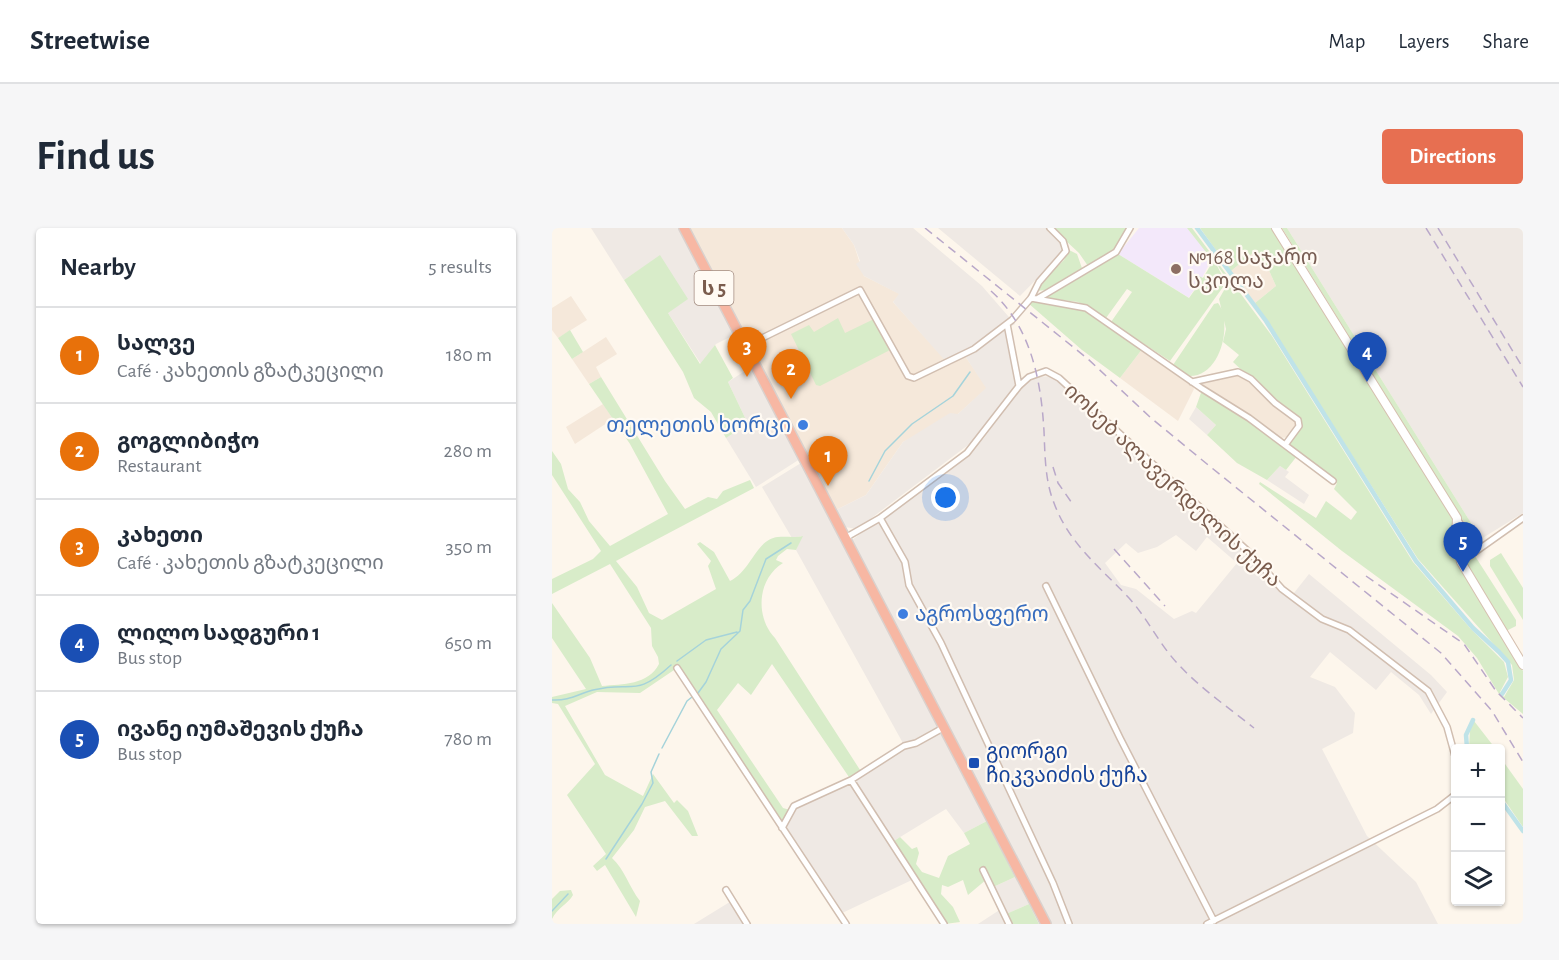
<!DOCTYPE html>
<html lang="en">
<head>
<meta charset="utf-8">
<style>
	:root { --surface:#fff; --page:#f6f6f7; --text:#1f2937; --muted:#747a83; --line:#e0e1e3; --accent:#e76f51 }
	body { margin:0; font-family:"Alegreya Sans","Noto Sans Georgian",sans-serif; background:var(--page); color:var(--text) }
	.controls { position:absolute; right:18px; bottom:18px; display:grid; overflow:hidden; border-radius:6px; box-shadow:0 2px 4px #0004 }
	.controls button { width:54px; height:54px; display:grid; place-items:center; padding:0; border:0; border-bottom:2px solid var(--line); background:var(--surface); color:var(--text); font:30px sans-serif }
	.you { position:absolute; left:394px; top:270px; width:21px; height:21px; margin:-15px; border:4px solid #fff; border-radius:50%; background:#1a73e8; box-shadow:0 0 0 9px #1a73e833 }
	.badge { display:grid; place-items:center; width:39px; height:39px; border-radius:50%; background:var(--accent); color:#fff; font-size:20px; font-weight:700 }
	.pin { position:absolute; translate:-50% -50px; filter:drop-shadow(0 2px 3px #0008) }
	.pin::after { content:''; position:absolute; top:32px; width:21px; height:18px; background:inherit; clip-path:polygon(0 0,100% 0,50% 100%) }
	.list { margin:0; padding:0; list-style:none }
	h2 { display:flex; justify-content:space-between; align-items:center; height:78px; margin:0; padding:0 24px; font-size:26px }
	h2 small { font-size:20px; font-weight:400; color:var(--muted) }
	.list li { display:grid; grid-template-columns:39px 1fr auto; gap:18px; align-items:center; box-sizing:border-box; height:96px; padding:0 24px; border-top:2px solid var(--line) }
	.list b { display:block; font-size:22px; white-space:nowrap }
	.list p { margin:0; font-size:20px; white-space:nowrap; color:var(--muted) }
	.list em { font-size:20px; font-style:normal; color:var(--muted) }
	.icon { flex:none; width:33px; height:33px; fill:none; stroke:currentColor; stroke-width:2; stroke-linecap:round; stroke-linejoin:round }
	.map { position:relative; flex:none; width:971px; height:696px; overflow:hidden; border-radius:6px }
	header { display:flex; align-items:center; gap:36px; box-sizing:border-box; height:84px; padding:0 30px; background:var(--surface); border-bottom:2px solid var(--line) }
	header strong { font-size:28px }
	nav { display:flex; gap:33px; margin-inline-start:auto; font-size:21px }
	.intro { display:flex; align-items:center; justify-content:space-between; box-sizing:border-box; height:144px; padding:0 36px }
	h1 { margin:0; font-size:42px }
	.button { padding:15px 27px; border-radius:6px; background:var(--accent); color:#fff; font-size:21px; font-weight:700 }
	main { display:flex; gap:36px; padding:0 36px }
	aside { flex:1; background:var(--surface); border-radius:6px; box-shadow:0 2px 4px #0004 }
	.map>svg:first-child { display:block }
	.residential { fill:#f5e8da }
	.industrial { fill:#efe9e4; fill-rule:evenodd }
	.education { fill:#f3e8fa }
	.green { fill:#d8ecc9 }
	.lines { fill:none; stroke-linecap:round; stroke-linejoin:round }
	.stream { stroke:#a5d3da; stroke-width:1.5 }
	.canal { stroke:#bfe3e8; stroke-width:4.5 }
	.street-casing { stroke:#d1beb0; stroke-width:8 }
	.secondary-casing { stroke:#d6c0b0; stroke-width:10 }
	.highway-casing { stroke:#dad1cd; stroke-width:12 }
	.street { stroke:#fff; stroke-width:5 }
	.secondary { stroke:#fff; stroke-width:8 }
	.highway { stroke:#f7b7a3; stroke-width:9 }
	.rail { stroke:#b9a8c9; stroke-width:1.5; stroke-dasharray:9 6; stroke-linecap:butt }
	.education-dot { fill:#8d6e63; stroke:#fffaf3; stroke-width:2 }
	.shop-dot { fill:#3f7fe0; stroke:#fffaf3; stroke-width:2 }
	.transit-dot { fill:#1a4fb4; stroke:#fffaf3; stroke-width:2 }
	.labels { text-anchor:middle; stroke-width:4.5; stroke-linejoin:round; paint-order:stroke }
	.shield { fill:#fffaf3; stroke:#a28b7f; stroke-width:1.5 }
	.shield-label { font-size:20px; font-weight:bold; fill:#7a5c4d }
	.education-label { font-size:21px; fill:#785e54; stroke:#fffaf3; text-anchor:start }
	.shop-label { font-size:21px; fill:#366cbe; stroke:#fffaf3; text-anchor:end }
	.street-label { font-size:21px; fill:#7a5c4d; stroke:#fffaf3 }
	.transit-label { font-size:21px; fill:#164399; stroke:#fffaf3; text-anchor:start }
</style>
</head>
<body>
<header>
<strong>Streetwise</strong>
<nav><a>Map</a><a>Layers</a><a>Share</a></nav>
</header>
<div class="intro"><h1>Find us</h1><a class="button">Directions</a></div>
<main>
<aside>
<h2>Nearby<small>5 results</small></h2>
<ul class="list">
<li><span class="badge" style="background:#e8710a">1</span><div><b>სალვე</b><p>Café · კახეთის გზატკეცილი</p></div><em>180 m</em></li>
<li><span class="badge" style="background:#e8710a">2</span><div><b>გოგლიბიჭო</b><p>Restaurant</p></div><em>280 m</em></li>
<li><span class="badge" style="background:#e8710a">3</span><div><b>კახეთი</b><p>Café · კახეთის გზატკეცილი</p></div><em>350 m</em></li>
<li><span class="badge" style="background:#1a4fb4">4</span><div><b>ლილო სადგური 1</b><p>Bus stop</p></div><em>650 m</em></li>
<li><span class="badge" style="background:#1a4fb4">5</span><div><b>ივანე იუმაშევის ქუჩა</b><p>Bus stop</p></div><em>780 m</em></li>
</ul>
</aside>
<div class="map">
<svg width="971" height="696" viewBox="0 0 971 696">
	<rect width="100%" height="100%" fill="#fdf6ec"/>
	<path class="residential" d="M138,0h152l12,17 10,31 36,18 -7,8 57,63 15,-9 22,32 -29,26 -55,28 -37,53 -30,15z
		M702,24l13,14 9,20 -21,17 -24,-32z
		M19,68l16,24 -29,18 -6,-8v-22z
		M54,109l11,17 -21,13 5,10 -12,7 -17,-25z
		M591,120l48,36 3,5 -16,32 -58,-43z
		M685,147l8,3 26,25 8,2 19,19 -8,13 -10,1 -78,-53 3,-4z
		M51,176l10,15 -38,25 -9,-17z"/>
	<path class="industrial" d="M39,0h89l54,107 -18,9 -15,20 -33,-51 -8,-57 -36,24z
		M290,0h71l69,58 33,38 -10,6 12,56 -13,14 -28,39 -119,90 -12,-2 -9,-17 30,-15 37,-53 47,-29 8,1 28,-26 -21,-32 -16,9 -56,-63 6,-8 -35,-18 -8,-12 4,-3 -6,-16z
		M386,0h108l15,13 2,11 -43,44z
		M735,0h236v285l-42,26z
		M199,139l49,92 -44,28 -30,-49 22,-14 -20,-42z
		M500,148l196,179 42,43 19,-24 122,101 16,17 -16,22 -12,-19 -28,-23 -15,18 -46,-38 -20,25 25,10 20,26 -2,20 -31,16 45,87 49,46 22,42h-387l-199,-384 116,-86 16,-16 37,-50 14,-11zM624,307l20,16 11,-14 30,26 -41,50 -4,-2 -18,8 -38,-30 -15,-4 -16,-22 21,-20 12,10 19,-6z
		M644,179l20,18 -9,10 -18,-16z
		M249,235l186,358 -23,12 -18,-24 -54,33 22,37 -74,35 -58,-86 8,-18 61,-30 53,-35 -108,-195 6,-14 -10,2 -30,-51z
		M728,238l9,6 -4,5 24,18 -5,9 -37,-24z
		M463,649l14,27 -25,11 5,9h-31l23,-15 -10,-21z
		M181,672l14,24h-53z"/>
	<path class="education" d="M587,0h48l25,30 -10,20 -6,3 3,2 -10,14 2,2 -73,-45z"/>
	<path class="green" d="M500,0h77l-14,23 -27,15 -9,-13z
		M635,0h5l80,108 141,226 57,66 34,34 4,15 -8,15 4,5 10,-17 -2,-15 -94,-106 -163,-256 21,-17 -9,-20 -13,-14 -23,19 -31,-43h72l180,288 1,35 5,14 65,106v43l-24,-20 -22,-36 -19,-22 -116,-85 -83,-67 1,-2 56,36 10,-17 25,19 6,-8 -23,-23 3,-6 -50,-38 15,-21 -1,-6 -20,-15 -6,-2 -42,-39 6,-7 -16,-13 3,-13 -7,-30 8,-14 -3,-10 -9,-13 8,15v10l-53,74 -59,-39 21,-30 -5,-3 -21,29 -28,-16 -31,-4 -2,-3 73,-41 71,44 10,-14 -4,-4 4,-4 4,2 10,-17z
		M730,0h5l194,311 -7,-1z
		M517,22l8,4 6,17 -37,19 -9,1 1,-6 26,-25z
		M108,27l28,44 -20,14 32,51 15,-19 18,33 -5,4 20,42 -22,14 -15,-26 -17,-14 -11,-26 -59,-92z
		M479,73l54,8 58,39 -23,30 -38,-28 -54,-47z
		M666,75c15,20 3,74 -29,73l-16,-11 41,-61z
		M286,90l7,15 29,-14 18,30 -72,37 -4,-1 -25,-51 18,-9 5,7z
		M18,102l13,22 -11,7 -14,-21z
		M49,149l64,104 20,28 23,-12 9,2 6,-8 27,-11 4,8 -138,73 21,26 12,26 13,7 54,-31 -8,-23 3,-5 -14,-17 3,-2 14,10 16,29c22,-11 26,-42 48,-44 8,-1 16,1 25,-1l-7,14 -9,-1 -9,7 -2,4 7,3c-26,16 -28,54 -8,75l87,135 -11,7 -79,-116 -21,31 -13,-12 -21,27 66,98 7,2 -8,18 -105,-160 -37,25 -43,-1 -32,14 40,69 38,21 10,-22 21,29 3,-3 11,11 10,25h-6l-27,-35 -20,6 -11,23 -22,28c13,12 17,29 28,43l-4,16 -31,-52 -8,6 -4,-5 13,-12 -39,-59 28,-31 -37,-60 -6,-1v-6l34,-8 -34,-51v-35l38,55 12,28c21,-2 46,-1 57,-22l-1,-7 -6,-11 -1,-18 -41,-64 -58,30v-15l41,-20 8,-8 -49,-76v-24l9,13 7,25 12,13 9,19 21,25 58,-32 -38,-70 -41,-60z
		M650,162l46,29 49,37 -11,14 -6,-4 -13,14 -30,-17 -30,-28 9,-10 -20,-18z
		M949,325l22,35v32l-33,-54v-6z
		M923,328l41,64v6l-10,5 -39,-65 1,-7z
		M922,493l21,27h-26l1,-19z
		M948,529l23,32v38l-22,-32z
		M435,593l28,56 -24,11 -4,-9 -19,16 -5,-15 -15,7 -6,-2 -1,9 12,13 7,15 -15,2 -54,-81 9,-6 12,12 5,-2 2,6 -3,11 6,8 17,6 9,-22 22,-12 -6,-11z
		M19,662l2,5c-5,9 -16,13 -21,24v-20l8,-8z
		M477,676l10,20h-30l-5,-9z"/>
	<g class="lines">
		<path class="stream" d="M317,253l16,-30 27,-27 41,-28 17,-24
			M125,433l29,-21 31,-8
			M146,465l8,-11 15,-33 19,-18 3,-21 7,-9 16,-42 25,-16
			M0,472c17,1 26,-6 41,-10 40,-10 41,9 78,-25
			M110,520l25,-47 5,-4
			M54,631l36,-55 11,-21 -2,-11 8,-18
			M0,683l16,-17"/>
		<path class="canal" d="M645,0l69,93 150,240 57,67 26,24 9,10 3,18 -9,14
			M915,520l-1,-13 7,-15
			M948,571l23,32"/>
		<g class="street-casing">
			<path id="street" d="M479,70l55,10 115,80 48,30 84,63
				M485,71l79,-47 14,-24
				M455,96l12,62
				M192,119l116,-57 48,86 6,2 60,-29 38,-29 19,-22 8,-16 27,-31 -3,-10 -13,-13
				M640,154l46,-10 13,7 24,24 23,17 1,6 -14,19
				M328,290l25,44 4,23 32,58 112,240 16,41
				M906,292l18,29
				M293,310l35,-20 87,-65 52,-67 10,-9 17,-6 13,7 192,176 31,35 40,30 27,11 79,61 19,36 8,29
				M909,334l62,-44
				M494,358l74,152 94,183
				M125,440l169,256
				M299,552l93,144
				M230,600l12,-22 57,-26 53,-34 12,-3 27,-15
				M431,642l26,54
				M174,662l21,34
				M655,696l230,-115 18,-14"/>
		</g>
		<g class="secondary-casing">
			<path id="secondary" d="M724,0l181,290 -1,21 5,23 62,103"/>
		</g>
		<g class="highway-casing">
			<path id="highway" d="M132,0l362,696"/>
		</g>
		<use href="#street" class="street"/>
		<use href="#secondary" class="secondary"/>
		<use href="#highway" class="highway"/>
		<path class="rail" d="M373,0l163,131 63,59 56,46 234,189 51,58 31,51
			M874,0l97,159
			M886,0l85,140
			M439,63c40,36 50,89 53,140 1,24 1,50 10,72 15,41 47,65 75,95 19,21 30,46 49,66 22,24 51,44 76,64
			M501,239l5,16 16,23
			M562,321l51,57
			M814,348l98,68 32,47 27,27"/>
	</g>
	<circle class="education-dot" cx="624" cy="41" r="6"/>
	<g class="shop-dot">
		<circle cx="251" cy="197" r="6"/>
		<circle cx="351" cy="386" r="6"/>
	</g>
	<rect class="transit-dot" x="416" y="529" width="12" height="12" rx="3"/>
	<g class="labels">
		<rect class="shield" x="142.5" y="43" width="39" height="34" rx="4.5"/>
		<g class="shield-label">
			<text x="162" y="67">ს 5</text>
		</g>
		<g class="education-label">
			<text x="636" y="36">№168 საჯარო<tspan x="636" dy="24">სკოლა</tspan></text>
		</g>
		<g class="shop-label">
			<text x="239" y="204">თელეთის ხორცი</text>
			<text x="363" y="393" text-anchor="start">აგროსფერო</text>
		</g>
		<g class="street-label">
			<text transform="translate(621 257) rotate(43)" y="7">იოსებ ალავერდელის ქუჩა</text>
		</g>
		<g class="transit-label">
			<text x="434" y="530">გიორგი<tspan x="434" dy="24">ჩიკვაიძის ქუჩა</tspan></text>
		</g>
	</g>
</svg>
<div class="controls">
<button>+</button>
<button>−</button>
<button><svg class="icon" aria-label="layers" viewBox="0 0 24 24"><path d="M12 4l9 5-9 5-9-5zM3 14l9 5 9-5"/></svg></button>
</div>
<div class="you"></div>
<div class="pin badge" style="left:276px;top:258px;background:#e8710a">1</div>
<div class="pin badge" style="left:239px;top:171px;background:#e8710a">2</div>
<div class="pin badge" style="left:195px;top:149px;background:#e8710a">3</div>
<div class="pin badge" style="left:815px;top:154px;background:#1a4fb4">4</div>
<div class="pin badge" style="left:911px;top:344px;background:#1a4fb4">5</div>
</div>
</main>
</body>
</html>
